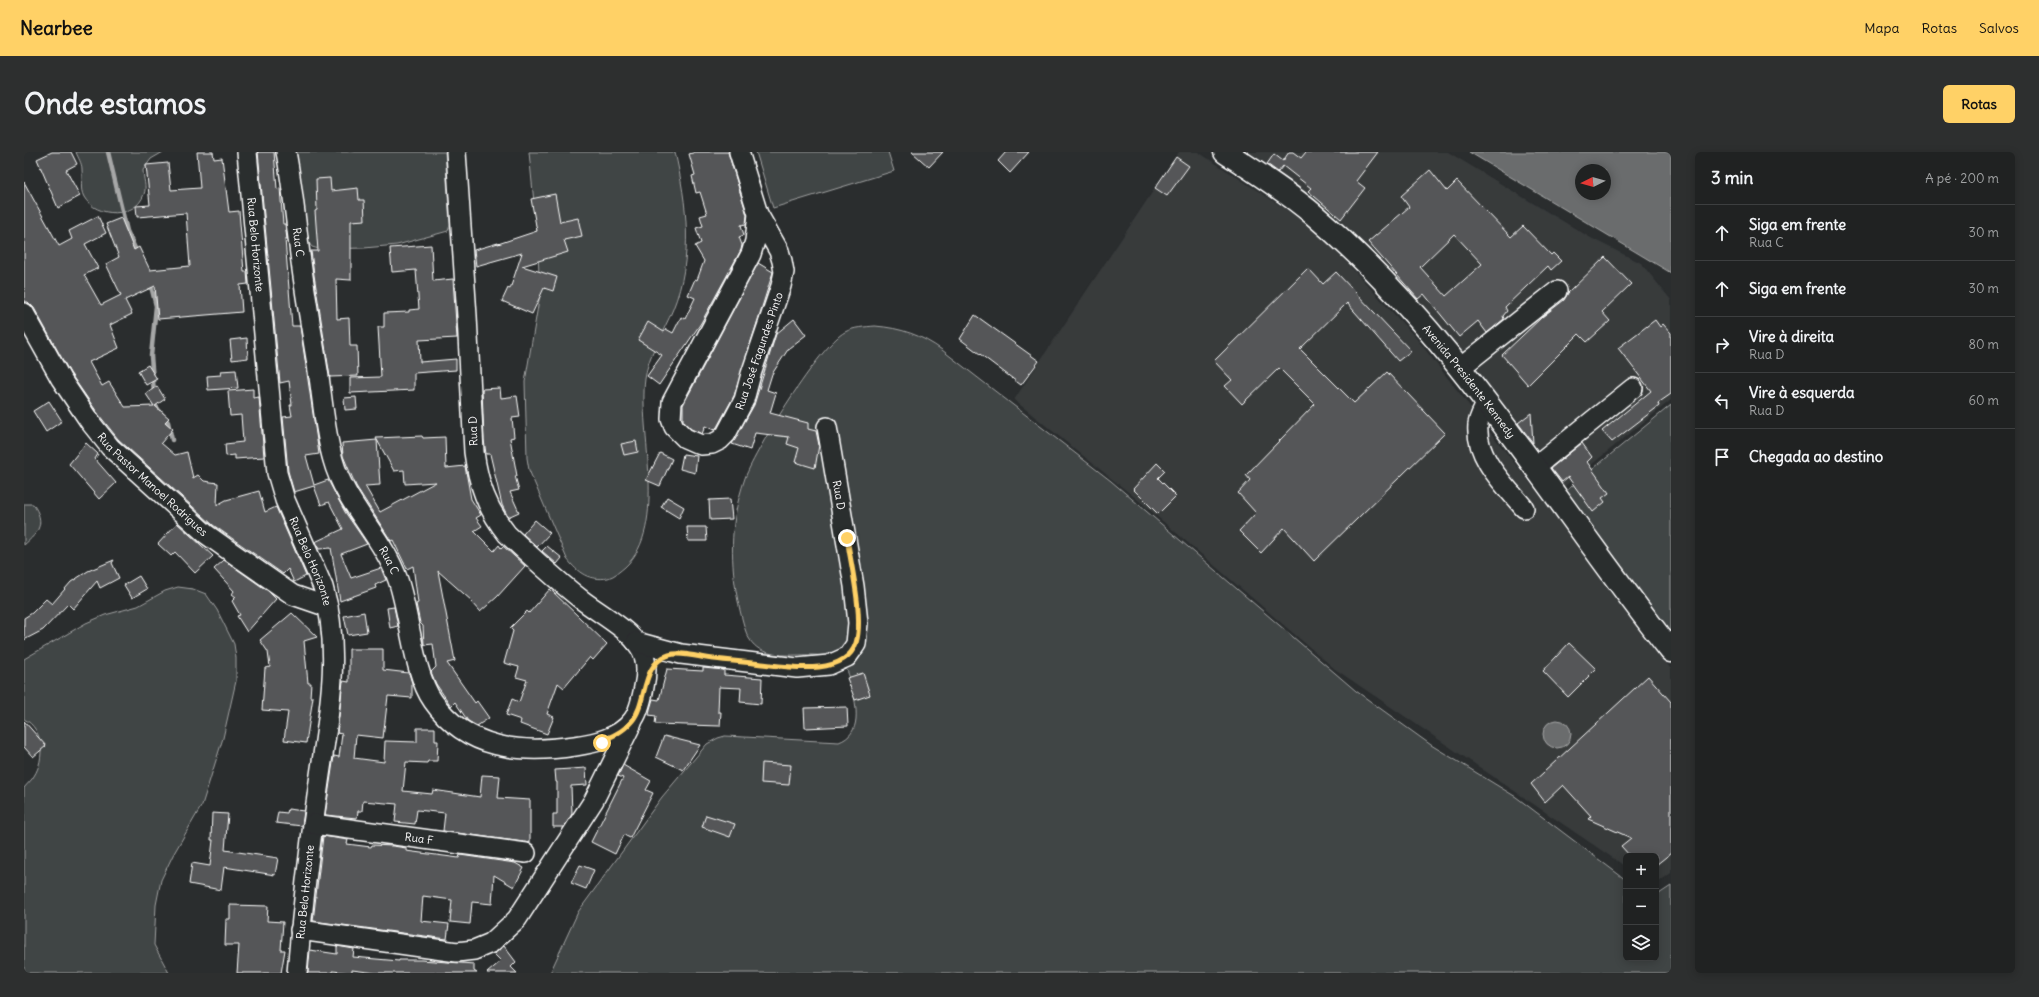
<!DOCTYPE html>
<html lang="pt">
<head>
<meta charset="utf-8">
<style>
	:root { --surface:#202222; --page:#2d2f2f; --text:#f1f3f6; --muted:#a2a4a5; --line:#3d3f40; --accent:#ffd166 }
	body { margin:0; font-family:Delius,sans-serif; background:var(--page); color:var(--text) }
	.controls { position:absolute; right:12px; bottom:12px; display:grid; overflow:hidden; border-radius:6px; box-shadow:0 2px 10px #0003 }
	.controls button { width:36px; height:36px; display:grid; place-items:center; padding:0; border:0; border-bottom:1px solid var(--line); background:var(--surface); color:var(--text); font:20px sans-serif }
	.compass { position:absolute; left:1551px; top:12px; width:36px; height:36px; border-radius:50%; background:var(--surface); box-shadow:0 2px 10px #0003; rotate:265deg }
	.stop { position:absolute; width:12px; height:12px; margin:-9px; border:3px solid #ffd166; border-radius:50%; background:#fff }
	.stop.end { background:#ffd166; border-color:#fff; box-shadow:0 1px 4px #0008 }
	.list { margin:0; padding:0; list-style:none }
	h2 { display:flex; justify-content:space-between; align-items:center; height:52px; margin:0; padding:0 16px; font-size:17px }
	h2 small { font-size:13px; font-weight:400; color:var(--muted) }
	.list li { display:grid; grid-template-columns:26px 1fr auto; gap:12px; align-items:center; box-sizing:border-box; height:56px; padding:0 16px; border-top:1px solid var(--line) }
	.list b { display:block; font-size:15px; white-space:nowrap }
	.list p { margin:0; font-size:13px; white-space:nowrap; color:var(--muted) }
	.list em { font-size:13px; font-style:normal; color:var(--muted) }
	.icon { flex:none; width:22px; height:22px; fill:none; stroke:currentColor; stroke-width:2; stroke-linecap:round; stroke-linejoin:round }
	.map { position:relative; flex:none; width:1647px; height:821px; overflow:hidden; border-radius:6px }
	header { display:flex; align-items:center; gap:24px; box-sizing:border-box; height:56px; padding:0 20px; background:var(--accent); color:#111 }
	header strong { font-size:19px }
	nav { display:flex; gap:22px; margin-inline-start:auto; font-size:14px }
	.intro { display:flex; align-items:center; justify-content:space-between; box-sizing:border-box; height:96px; padding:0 24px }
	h1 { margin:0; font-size:28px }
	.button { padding:10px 18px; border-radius:6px; background:var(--accent); color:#111; font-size:14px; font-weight:700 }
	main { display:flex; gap:24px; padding:0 24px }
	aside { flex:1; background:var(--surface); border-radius:6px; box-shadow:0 2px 10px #0003 }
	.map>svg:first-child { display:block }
	.built { fill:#373a3b }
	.green { fill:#414445; stroke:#a0a2a2 }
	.water { fill:#6a6c6d; stroke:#a6a7a7; fill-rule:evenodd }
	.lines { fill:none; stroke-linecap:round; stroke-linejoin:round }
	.stream { stroke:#a6a7a7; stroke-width:4.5 }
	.building { fill:#555758; stroke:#fff; fill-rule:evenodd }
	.minor-casing { stroke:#fff; stroke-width:22 }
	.major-casing { stroke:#fff; stroke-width:25 }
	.minor { stroke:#2a2d2e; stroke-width:19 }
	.major { stroke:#2a2d2e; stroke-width:22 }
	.route { stroke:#ffd166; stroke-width:5 }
	.labels { text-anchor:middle; stroke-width:3; stroke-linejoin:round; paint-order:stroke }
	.street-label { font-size:11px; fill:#fff; stroke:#2a2d2e }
</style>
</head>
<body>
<header>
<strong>Nearbee</strong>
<nav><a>Mapa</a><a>Rotas</a><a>Salvos</a></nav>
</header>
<div class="intro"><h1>Onde estamos</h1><a class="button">Rotas</a></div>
<main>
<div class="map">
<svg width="1647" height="821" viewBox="0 0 1647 821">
	<rect width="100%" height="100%" fill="#2a2d2e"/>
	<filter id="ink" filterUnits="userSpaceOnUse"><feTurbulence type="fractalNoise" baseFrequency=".025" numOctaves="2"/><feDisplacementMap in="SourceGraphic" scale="8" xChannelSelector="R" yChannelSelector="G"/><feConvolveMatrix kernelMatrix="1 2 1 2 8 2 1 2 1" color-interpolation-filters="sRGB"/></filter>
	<g filter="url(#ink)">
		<path class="built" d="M1155,0h19l117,76 102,111 136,173 118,157v204l-15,11v-28h-30v11l-291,-198 -197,-169 -124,-100z
			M1213,0h211l143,86 50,25 30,37v100l-112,91 -113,-149z"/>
		<path class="green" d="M52,0h87l-12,7 -8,11c0,8 4,17 1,24 -8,25 -48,24 -60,3 -5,-9 -1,-18 -2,-28 0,-6 -4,-11 -6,-17z
			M271,0h150l5,73 -2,6 -51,14 -33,3 -45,1 -7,-2 -4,-5z
			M505,0h146c12,53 19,105 -2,157 -9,23 -25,45 -28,70 -7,53 24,147 -20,188 -5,4 -10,9 -17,11 -19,3 -30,-5 -41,-19l-38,-89 -2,-12 -2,-76 15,-88 -3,-61z
			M732,0h132l6,19 -121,37z
			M851,174c26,2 46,9 67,24l169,131 245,210 75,54 85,52 110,83v78h30v-62l15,-10v87h-1121l28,-61 84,-115 45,-53 11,-6 7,-2 114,6c11,-4 16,-12 17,-23 1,-11 -2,-22 -4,-33 -2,-6 -4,-17 -9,-22 -28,-23 -84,11 -98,-35 -11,-37 -16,-75 -10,-113 2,-12 6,-26 10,-38 11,-29 75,-133 100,-146 9,-5 20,-5 30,-6z
			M1647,253v227l-105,-141z
			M0,352h9c13,19 6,28 -9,41z
			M154,435l15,2 13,5 11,16 17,34 2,14v23l-13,57 -21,67 -29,50 -12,25 -5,25 -2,40 15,28h-145v-185c3,-4 8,-8 10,-12 11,-17 10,-47 -10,-57v-60l62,-36 19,-8 33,-9 27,-15z"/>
		<path class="water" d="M1445,0h202v121zM1557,18h24v24h-24z
			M1519 582a14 14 0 1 1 28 0a14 14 0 1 1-28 0Z"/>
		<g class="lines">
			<path class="stream" d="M84,0l19,79 11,24
				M126,130l6,24 -5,50 3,37
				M130,249l1,4 13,17 4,18"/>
		</g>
		<path class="building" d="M28,0h19l6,12 -11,6 14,26 -22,12 -21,-49z
			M173,0h16l1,7 8,-1 7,54 10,-1 5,61h3l1,12 -8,1 2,27 -84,7 -3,-33 -30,14 7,14 -22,11 9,23 -30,14 13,24 7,-4 16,25 29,-1 -8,-12 11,-8 8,13 -10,7 14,12 -4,4 8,7 -12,14 14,12 12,-3 6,26 5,-3 6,6 14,2 -1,22 9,-5 33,-9 6,21 11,-5 30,69 -12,6 -6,-13 -5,5 -70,-49 -95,-86 -19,-24 -29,-42 -36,-65 -6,-6h-4v-120l35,64 13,-7 -3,-8 29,-15 8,17 -21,11 13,24 -14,7 17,30 20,-10 -15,-31 13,-7 -13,-33 15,-6 13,32 5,-3 11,23 40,-4 -4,-53 -49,4 -1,-11 14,-1 -4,-40 22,-2 3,27 29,-2z
			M234,0h16l3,37 3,-1 3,36h2l2,15h-2l7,87h8l19,128 -13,2 8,29 14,-5 17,32 22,32 -26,10 10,24 30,-10 5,12 -11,5 1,3 -36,13 -9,-53 -12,1 -4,-7 28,-13 -14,-27 -8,3 -7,-19 -20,6 -6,-21 -5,-54 9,-1 -2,-11h2l-3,-24 -9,2z
			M672,0h32l19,63 -1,9 -5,1 3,10 -5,2 3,8 -1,5 -40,73 -42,62 -12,-9 15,-21 -24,-15 10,-18 16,10 2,-3 7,4 8,-16 4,2 10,-21 -7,-3 7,-16 2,1 7,-19 -9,-15 6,-3 -5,-15 7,-2 -3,-10 7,-2 -7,-22 -4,1 -4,-17 3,-1 -6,-21z
			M888,0h31l-14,15z
			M982,0h23l-19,21 -12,-12z
			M1265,0h4l8,6 5,-6h72l-22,29 9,7 -24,31 -33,-28 3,-3 -28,-22 -5,6 -11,-8 7,-10 9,7z
			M1152,5l13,9 -22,30 -12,-8z
			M1406,18l17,21 10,-10 54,56 12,-11 28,29 2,-2 8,8 -10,9 -3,-4 -43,41 2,4 -4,5 1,3 -17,14 -9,-12 -19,16 -35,-43 -6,5 -50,-57 41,-35 -8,-11zM1430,82l28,30 -36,32 -26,-29z
			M306,26l1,13 27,-3 1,12h5l1,20 -14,1v59l-15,-1 1,40 12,-1 1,28h7l1,30 -28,1 -16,-102 -3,-24h7l-3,-40 2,-1 -1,-31z
			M531,42l5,28 18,-4 4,18 -18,4 4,12 -46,14 35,11 -4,14 -9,-3 -12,26 -30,-13 6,-13 2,1 12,-36 -46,13 -2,-16 24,-7v1l39,-13 -6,-32z
			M407,93l2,36 20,-2 4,59 -38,2 1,22 36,-3v11l-42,3v17l-64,3v-15l31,-1 -3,-50h6v-14l25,-1v-2l10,-1 -3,-39 -24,2 -2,-24z
			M1581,105l26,27 -29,28 8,9 -23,21 -8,-8 -51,51 -26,-30 40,-38 22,-17 4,-7z
			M734,111l15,9 -39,124 -17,31 -3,3 -9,-4 -3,8 -11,-5 -8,-8v-16z
			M1284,116l15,16 13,-12 75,79 -13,10 -51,-58 -47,46 54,54 33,-31 58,61 -131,128 -30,-33 -23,25 -22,-22 17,-18 -18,-20 12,-13 -4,-5 69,-71 -36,-36 -37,36 -17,-18 7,-6 -18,-19z
			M951,163l64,46 -18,24 -61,-46z
			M770,167l12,16 -17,13 -17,26 -5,16 9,3 -6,20 38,10v6l8,2 3,14 -4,23 -20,-6 4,-14 -12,-4 2,-7 -34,-4 -5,17 -18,-6 22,-39 22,-71z
			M1631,168l5,7 3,-3 8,9v61l-13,9 1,3 -47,36 -10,-11 49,-40 -33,-43z
			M223,186l1,20 -16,2 -2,-20z
			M124,213l9,14 -11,6 -8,-14z
			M212,218l2,18 -30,2 -1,-14 14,-1 -1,-4z
			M476,236l1,10 16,-2 3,21 -8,1 2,19 -4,1 7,38h-2l4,14 -9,2 9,20 -11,5 -6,-12 -12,-51h-4l-2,-14 -2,-51z
			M229,237v9l6,-1 5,60 -29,2v-4l-9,1 -1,-12 18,-2 -2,-27 -11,1 -2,-25z
			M332,245l1,12 -12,1 -1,-12z
			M25,249l13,20 -16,11 -13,-21z
			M1507,261l2,30 -15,-20z
			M398,284l1,2 22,-1 1,31 19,-2 6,33 10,16 -5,3 6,8 -8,5 20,20 5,-6 2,3 2,-2 22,20 -28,31 -17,15 -9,-10 1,-1 -34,-30 17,90 -8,2 28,40 2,-2 12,17 -12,8 -9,-5 -13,-19 -4,4 -15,-22 -5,-12 5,-5 -3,-23 -9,1 -1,-19 -3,-3 -4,-19 2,-1 -5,-37 -6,3 -14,-29 -2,1 -35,-55 -13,-30 -1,-13 35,-3 3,45 -15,1 15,26 56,-30 -31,2 -1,-14 -10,1 -18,-33z
			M612,289l2,11 -14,3 -3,-11z
			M62,291l12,11 -3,5 21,24 -17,16 -30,-35z
			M1558,291l10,14 -5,5 22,31 -7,5 3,4 -12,10 -25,-35 -6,5 -11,-14z
			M636,301l12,6 -12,27 -14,-6z
			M659,302l14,2 -2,17 -15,-4z
			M1133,311l8,8 -7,7 18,18 -18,18 -25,-25z
			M643,345l17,10 -5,11 -18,-11z
			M706,347l2,20 -22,1 -1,-20z
			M511,368l15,13 -13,14 -14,-13z
			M153,371l36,33 -18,17 -20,-21 -4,4 -13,-12z
			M663,375h19l1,14h-19z
			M523,394l15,12 -5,6 -15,-13z
			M90,408l-2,3 7,15 -19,10 -3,-7 -24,28 -5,-5 -25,26 -19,10v-22l8,-5 14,-14 6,5 19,-22 17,-11z
			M200,408l44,31 8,8 -29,33 -10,-16 3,-1 -8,-14 4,-4 -4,-3 2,-3 -20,-22z
			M115,424l8,13 -15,9 -8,-13z
			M526,437l57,55 -14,16 -3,-3 -26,31 -6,-5 -11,31 7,3 -7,17 -27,-10 1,-4 -15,-5 6,-16 7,3 8,-22 -11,-3 3,-10 -15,-4 9,-32 -3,-3 17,-17 2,2z
			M370,455l4,19 -8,2 -3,-20z
			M340,460l3,20 -19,3 -4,-19z
			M268,461l25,24 -13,4 4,42h3l-1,14h3l-7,46 -22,-3 4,-28 -26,-2 3,-42 5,-1 -2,-15 -8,-12z
			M1545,491l27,26 -28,28 -25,-26z
			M325,497h34v21l26,3 3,10v15l-24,-2 -5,42 -27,-3 -2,23 30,4 1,-21 32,1v-14h18v13h3l-1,20h-9l-1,2 -21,-1 -3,29 29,3 1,-4 47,7 2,-22 18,1 -2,22 32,2v43l-87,-12 2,-18 -28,-3 -2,14 -20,-2 2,-18 -34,-3 -1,10h-4l-1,7 -32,-3 9,-59 5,1 3,-23 -5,-1 6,-52 6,1z
			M679,516l21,2v5l38,3 -1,26 -21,-2 1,-14 -22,-1 -1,25h3l-1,14 -65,-2 1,-8 -7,-1 1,-6 3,-10 6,1 8,-31 36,2z
			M839,521l7,22 -15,5 -8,-22z
			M1624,524l23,26v151l-15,12v-9h-26l-9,-10 10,-8 -43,-19 3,-3 -28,-31 -18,17 -14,-18z
			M823,555l1,19 -43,2 -1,-20z
			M0,569l22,25 -13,11 -9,-10z
			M640,584l36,9 -17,25 -27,-13z
			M738,611l29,2 -2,20 -28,-2z
			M599,613l28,16 -5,9 7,3 -23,45 -6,-3 -9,19 -24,-12 32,-64 -5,-2z
			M562,616l1,17 -16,1 1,28 -8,13h-11v-13h4v-32h-1l-1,-12z
			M264,657l16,2 -2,15 -26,-3 2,-11 9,1z
			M188,661l16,1 -3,36 53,8 -3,17 -51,-8 -3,23 -32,-6 3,-21 18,3 3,-26h-2z
			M682,663l29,9 -5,13 -28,-10z
			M299,684l25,4 -1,4 24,3 1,-2 21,1 13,2v3l53,7 1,-3 55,8 9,5 -10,19 -20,-12 -2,29 -20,-2 -2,22 -20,-2 2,-22 -29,-4 -2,25 28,3 -2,15 -134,-18z
			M556,713l14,5 -8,19 -15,-6z
			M206,753l38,1 -1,15 16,1 -2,28h4l-4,23h-44l2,-28h-14l1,-26h4z
			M313,794l17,3 -1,8 46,4v-1h22l53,4v7l3,2h-101l-24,-3v3l-20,-2v2h-24l2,-23 27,4z
			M480,794l12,16 -5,5 6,6h-30l14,-12 -7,-7z"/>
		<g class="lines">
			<g class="minor-casing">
				<g id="minor">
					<path id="s1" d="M223,0l30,321 8,27 38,87c20,66 4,136 -5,202 -9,61 -16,122 -21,184"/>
					<path id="s2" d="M262,0c7,36 10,73 15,110 5,38 12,77 18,115 4,27 6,56 14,83 12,44 50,77 65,120 12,35 15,93 35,121 34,49 88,53 142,45 20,-3 44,-8 57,-25 7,-8 10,-23 12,-34 3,-14 4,-29 -5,-41 -11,-17 -40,-33 -57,-46 -26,-20 -51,-44 -75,-66 -20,-25 -29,-51 -33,-82l-7,-136 -11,-164"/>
					<path d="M715,0l19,62 21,37 3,10 2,11 -3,14 -30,88 -7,26 -18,34 -6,6 -8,4 -11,1 -16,-7 -11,-11 -3,-8 1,-17 79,-148 4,-13 3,-27"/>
					<path id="s3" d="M0,161l37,66 29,43 20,25 96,87 21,15 66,46 35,12"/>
					<path d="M1436,216l97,-77"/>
					<path d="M1463,250c-3,7 -9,16 -9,23 -3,33 27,60 46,83"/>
					<path d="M1511,315l98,-79"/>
					<path d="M612,490l45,12 116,14 32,-3 18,-8 5,-7 4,-6 2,-21 -4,-37 -27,-159"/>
					<path id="s4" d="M289,672l213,29"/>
					<path d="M276,778l157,22 17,-2 17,-7 26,-24 77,-119 38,-77"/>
				</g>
			</g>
			<g class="major-casing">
				<g id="major">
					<path id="s5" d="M1201,0c29,19 61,39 88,62 145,123 241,289 358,437"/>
				</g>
			</g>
			<use href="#minor" class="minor"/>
			<use href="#major" class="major"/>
		</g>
	</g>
	<g class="lines" filter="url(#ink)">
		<path class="route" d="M578,591l-3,-1c12,-5 24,-10 33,-21 16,-19 8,-57 37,-66 13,-4 31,3 45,4 16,2 32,3 48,5 26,3 83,13 94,-21 8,-25 -5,-78 -9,-105"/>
	</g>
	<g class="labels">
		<g class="street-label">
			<text dy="4" stroke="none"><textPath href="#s2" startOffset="91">Rua C</textPath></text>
			<text dy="4" stroke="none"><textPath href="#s1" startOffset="93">Rua Belo Horizonte</textPath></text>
			<text transform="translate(735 199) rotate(-71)" y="4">Rua José Fagundes Pinto</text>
			<text dy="4" stroke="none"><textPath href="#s5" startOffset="337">Avenida Presidente Kennedy</textPath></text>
			<text transform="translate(449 279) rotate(-92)" y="4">Rua D</text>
			<text dy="4" stroke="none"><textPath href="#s3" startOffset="216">Rua Pastor Manoel Rodrigues</textPath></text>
			<text transform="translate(815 343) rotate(80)" y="4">Rua D</text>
			<text dy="4" stroke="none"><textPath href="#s2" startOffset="427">Rua C</textPath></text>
			<text dy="4" stroke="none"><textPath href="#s1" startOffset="417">Rua Belo Horizonte</textPath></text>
			<text dy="4" stroke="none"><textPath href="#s4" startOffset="107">Rua F</textPath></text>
			<text transform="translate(281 740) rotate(-84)" y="4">Rua Belo Horizonte</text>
		</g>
	</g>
</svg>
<div class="controls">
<button>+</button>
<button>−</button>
<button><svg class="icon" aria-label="layers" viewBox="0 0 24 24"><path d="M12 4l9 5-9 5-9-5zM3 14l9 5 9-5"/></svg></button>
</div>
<svg class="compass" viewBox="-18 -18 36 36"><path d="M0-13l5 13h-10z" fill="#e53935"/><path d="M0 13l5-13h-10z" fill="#a2a4a5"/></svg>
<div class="stop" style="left:578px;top:591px"></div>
<div class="stop end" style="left:823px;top:386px"></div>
</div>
<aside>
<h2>3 min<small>A pé · 200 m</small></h2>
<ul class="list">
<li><svg class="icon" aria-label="ahead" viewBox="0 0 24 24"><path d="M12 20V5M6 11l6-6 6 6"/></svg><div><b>Siga em frente</b><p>Rua C</p></div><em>30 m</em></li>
<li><svg class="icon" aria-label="ahead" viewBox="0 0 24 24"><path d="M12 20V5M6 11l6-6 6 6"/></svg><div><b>Siga em frente</b></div><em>30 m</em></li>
<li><svg class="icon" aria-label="right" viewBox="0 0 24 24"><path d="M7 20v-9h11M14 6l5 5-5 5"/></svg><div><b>Vire à direita</b><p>Rua D</p></div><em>80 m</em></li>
<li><svg class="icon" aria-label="left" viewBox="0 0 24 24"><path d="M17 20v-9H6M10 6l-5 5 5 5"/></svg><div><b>Vire à esquerda</b><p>Rua D</p></div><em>60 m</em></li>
<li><svg class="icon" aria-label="arrive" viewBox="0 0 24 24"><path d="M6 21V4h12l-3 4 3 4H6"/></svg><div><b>Chegada ao destino</b></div></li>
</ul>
</aside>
</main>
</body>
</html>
